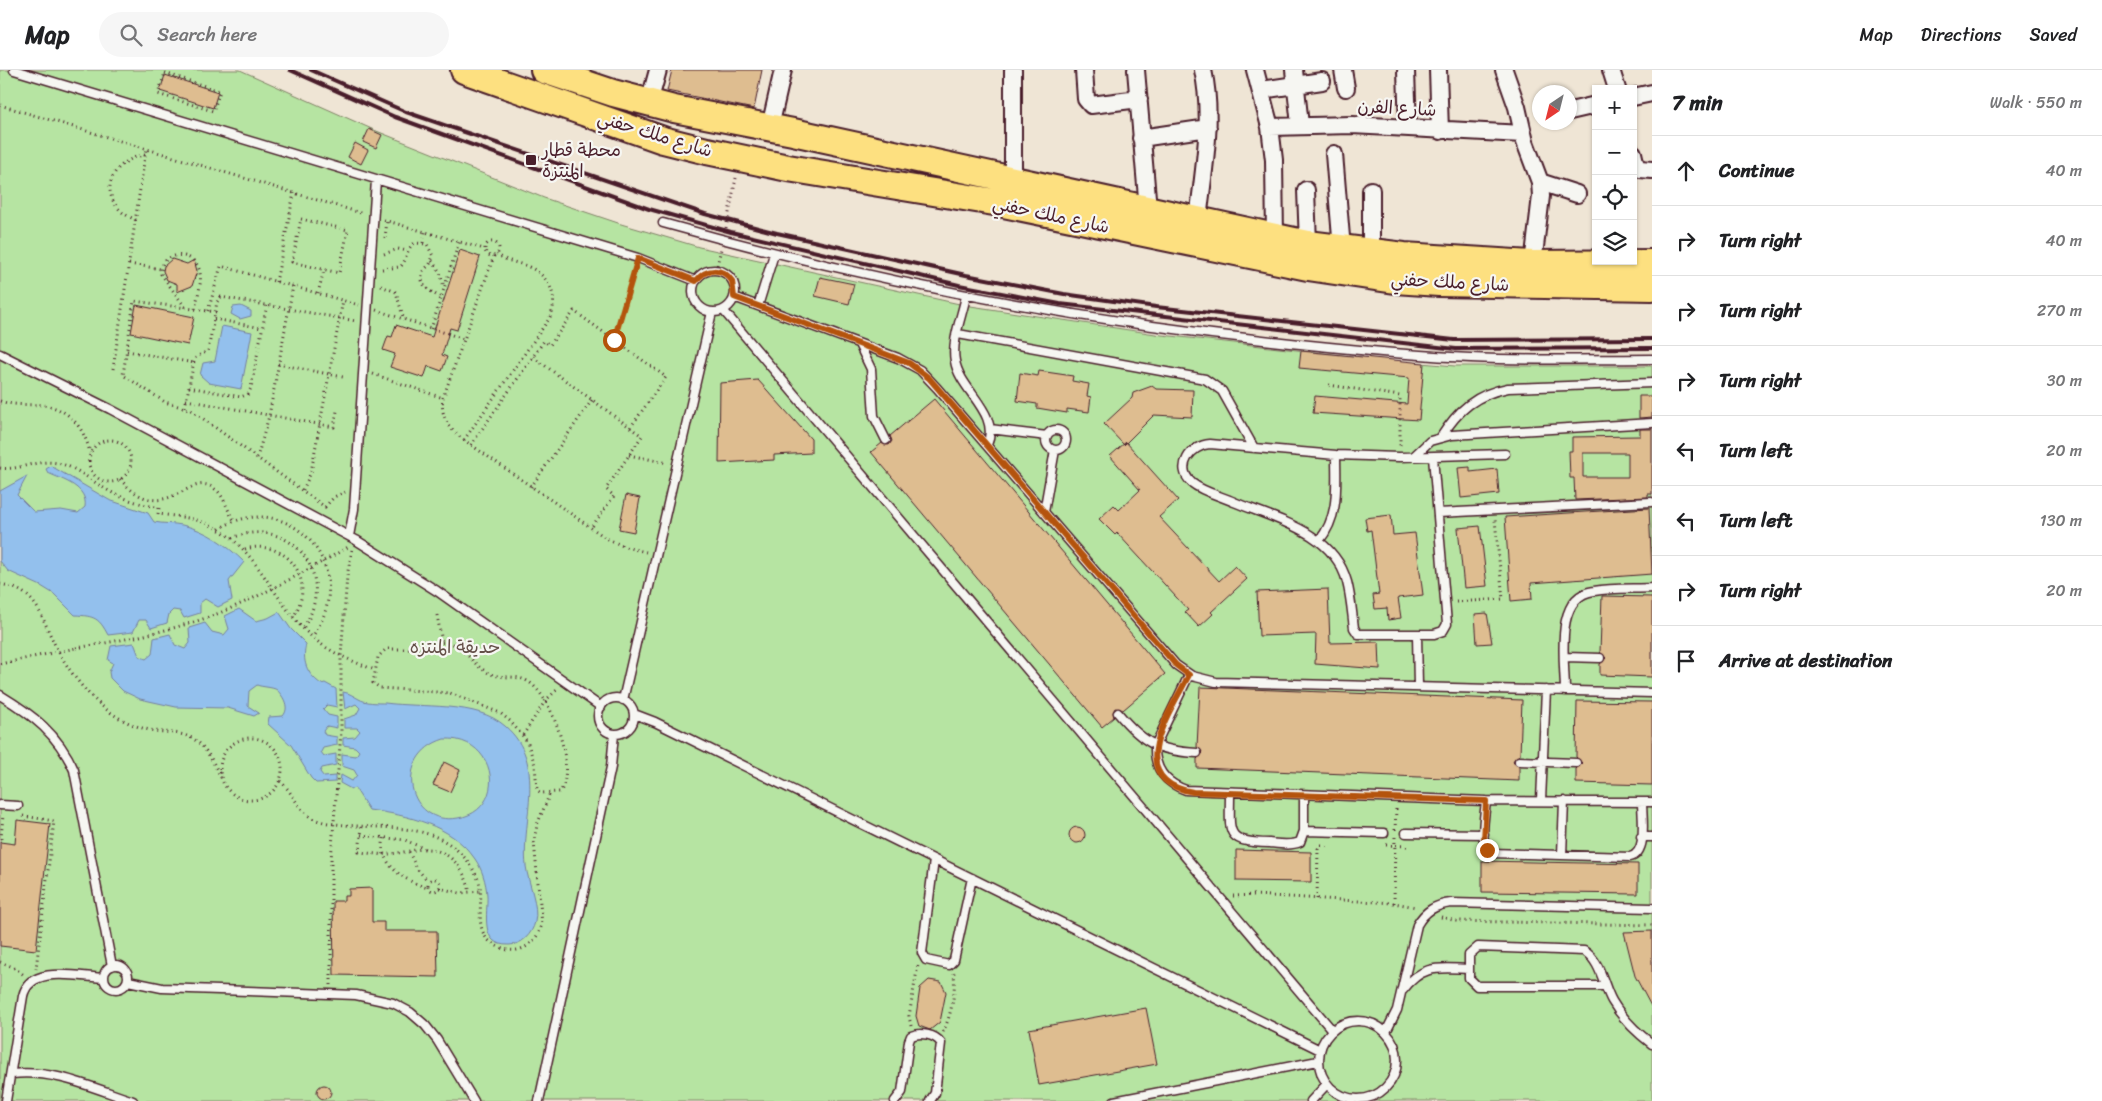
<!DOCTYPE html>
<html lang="en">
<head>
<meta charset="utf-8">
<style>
	:root { --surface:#fff; --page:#f6f6f6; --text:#202124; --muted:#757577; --line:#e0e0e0 }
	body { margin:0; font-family:Sriracha,"Playpen Sans Arabic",sans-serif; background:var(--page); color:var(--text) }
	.controls { position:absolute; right:15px; top:15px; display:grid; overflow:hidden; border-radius:0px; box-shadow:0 1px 4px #0004 }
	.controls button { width:45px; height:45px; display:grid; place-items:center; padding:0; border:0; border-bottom:1px solid var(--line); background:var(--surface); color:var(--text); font:25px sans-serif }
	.compass { position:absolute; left:1532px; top:15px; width:45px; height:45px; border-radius:50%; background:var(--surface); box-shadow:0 1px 4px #0004; rotate:215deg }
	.stop { position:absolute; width:15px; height:15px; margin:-11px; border:4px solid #b45309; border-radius:50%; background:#fff }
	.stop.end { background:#b45309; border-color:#fff; box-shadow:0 1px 5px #0008 }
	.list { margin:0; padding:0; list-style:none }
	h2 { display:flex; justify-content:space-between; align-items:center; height:65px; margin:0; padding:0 20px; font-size:21px }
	h2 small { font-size:16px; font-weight:400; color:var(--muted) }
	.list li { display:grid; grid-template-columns:32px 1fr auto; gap:15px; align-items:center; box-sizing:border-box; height:70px; padding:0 20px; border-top:1px solid var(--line) }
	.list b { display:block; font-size:19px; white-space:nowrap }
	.list em { font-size:16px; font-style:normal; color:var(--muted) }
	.icon { flex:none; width:28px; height:28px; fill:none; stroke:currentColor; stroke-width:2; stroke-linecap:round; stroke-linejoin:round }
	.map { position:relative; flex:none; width:1652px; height:1031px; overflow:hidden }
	header { display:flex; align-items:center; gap:30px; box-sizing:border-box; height:70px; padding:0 25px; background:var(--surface); border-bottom:1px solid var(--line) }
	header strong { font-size:24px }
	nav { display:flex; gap:28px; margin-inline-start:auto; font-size:18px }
	.search { width:350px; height:45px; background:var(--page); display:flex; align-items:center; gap:12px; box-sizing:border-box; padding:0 18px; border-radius:28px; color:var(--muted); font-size:19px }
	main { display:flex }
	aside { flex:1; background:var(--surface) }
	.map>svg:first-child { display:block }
	.green { fill:#b6e4a2; stroke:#808266 }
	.water { fill:#93c0ed; stroke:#76809f; fill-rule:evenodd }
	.building { fill:#debd90; stroke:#4a1f2b; fill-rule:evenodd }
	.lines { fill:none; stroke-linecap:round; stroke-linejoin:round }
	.service-casing { stroke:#4a1f2b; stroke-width:11 }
	.minor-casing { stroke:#4a1f2b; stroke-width:20 }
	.trunk-casing { stroke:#4a1f2b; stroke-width:30 }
	.path { stroke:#4a1f2b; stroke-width:3; stroke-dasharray:1 4; stroke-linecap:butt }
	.service { stroke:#f6f6f2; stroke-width:8 }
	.minor { stroke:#f6f6f2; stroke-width:16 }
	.trunk { stroke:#fde080; stroke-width:26 }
	.rail { stroke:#4a1f2b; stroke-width:4 }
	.path-bridge { stroke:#4a1f2b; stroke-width:3; stroke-dasharray:1 4; stroke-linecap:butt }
	.route { stroke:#b45309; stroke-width:6 }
	.poi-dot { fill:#4a1f2b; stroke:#f6f6f2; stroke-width:2 }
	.labels { text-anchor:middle; stroke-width:4.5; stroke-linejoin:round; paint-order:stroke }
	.street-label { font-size:18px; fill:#4a1f2b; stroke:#f6f6f2 }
	.poi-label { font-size:18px; fill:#4a1f2b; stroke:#f6f6f2; text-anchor:start }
	.park-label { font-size:18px; fill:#655049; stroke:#f6f6f2 }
</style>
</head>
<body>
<header>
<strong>Map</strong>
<div class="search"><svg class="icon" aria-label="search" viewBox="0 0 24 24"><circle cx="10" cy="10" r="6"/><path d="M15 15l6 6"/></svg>Search here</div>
<nav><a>Map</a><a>Directions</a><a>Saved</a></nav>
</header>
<main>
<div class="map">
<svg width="1652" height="1031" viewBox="0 0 1652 1031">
	<rect width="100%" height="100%" fill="#efe5d5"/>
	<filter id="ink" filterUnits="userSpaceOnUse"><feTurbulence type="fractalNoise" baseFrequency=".02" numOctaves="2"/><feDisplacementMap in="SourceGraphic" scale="10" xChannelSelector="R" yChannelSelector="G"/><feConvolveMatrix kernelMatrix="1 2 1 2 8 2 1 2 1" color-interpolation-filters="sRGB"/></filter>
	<g filter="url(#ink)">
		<path class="green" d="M0,0h240l134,60 170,68 77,26 78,23 265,58 198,30 224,25 69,6h197v735h-1652z"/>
		<path class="water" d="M241,236l10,5v5l-11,3 -9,-5 2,-7z
			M222,256l30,6 -11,57 -32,-6 -9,-8 3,-12 12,-2z
			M51,396l58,34 39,13 6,9c9,2 19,1 28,3 24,5 45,20 62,37l-15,19 3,19 -14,7 -13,-8 -5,4v10l-16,5 -4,-7 -7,-1 -4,4 -2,9 -16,5 -5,-8h-7l-6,12 -25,3c-9,-17 -13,-19 -33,-20l-21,-21 -13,-8 -33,-15 -8,-10v-70l27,-15 -10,19 17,17 27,-2 17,3 7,-6c3,-20 -22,-27 -37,-34l-2,-4z
			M239,539l17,12 12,-3 11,-6 12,17 15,15c-4,17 0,29 15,40l4,-1 11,6 1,18 -10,-2 -4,4 5,6 9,2v11l-10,-2 -4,5 2,4 12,2v8l-14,3 -2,4 3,4 12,-2v11l-14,3 -2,4 4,5 11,-1v6l-19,1 -5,-5 -20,-33 -23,-21 1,-7 14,-1c7,-8 1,-19 -6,-26 -4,-3 -16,-3 -20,-5l-8,6 -1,15 11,7 -5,3 -26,-8 -52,-1 -36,-8 -17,-8 -13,-13 -1,-6 4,-9 -5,-3 3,-14 23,-3 5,13 7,3 6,-5 2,-16 16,-4 5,11 10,4 5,-6 -1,-15 16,-5 7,9 12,3 5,-6 -4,-13z
			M343,622c7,1 10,4 16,7 6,4 19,4 26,4 36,5 92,-2 120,23 43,37 16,93 21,140 2,17 13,39 9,56 -3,12 -13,23 -26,23 -30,1 -21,-32 -22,-50 -1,-13 -5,-26 -12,-36 -23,-34 -68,-44 -106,-49l-14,-22 -4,1 -11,-6 1,-8 11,6 5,-6 -3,-5 -12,-4v-12l14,2 3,-5 -4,-4 -12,-2v-7l12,-1 5,-6 -3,-3h-13v-9l12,-4 4,-7 -4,-4 -11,5zM444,669c54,-3 64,71 14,79 -51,9 -66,-63 -14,-79z"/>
		<path class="building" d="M672,0h90l-8,39 -87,-18z
			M165,5l53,17 -5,16 -53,-17z
			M369,59l13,6 -6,13 -13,-6z
			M355,73l13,7 -7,14 -13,-7z
			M460,180l20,7 -23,73 -7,-2 -8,27 5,2 -5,14 -14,-5 -4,12 -34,-11 5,-13 -12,-4 5,-14 4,1 4,-12 36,12z
			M172,189l15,5 7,-4 3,11 -5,15 -15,6v-8l-10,-4 -4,-9 1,-5z
			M820,207l34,7 -5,20 -34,-8z
			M136,235l58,12 -6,28 -57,-12z
			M1301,281l123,12 -5,57 -106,-7 2,-17 92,8 2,-26 -110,-10z
			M1039,301l34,5 -1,5 17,3 -2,12 4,1 -2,15 -22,-3v4l-30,-5v-4l-20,-3 3,-28 18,3z
			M758,310l53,59v14l-37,2v5l-55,3 1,-80z
			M1152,316l4,3 37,1 -1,27 -38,-2 -30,30 -20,-21 28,-26 1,-5z
			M1639,326h13v21l-13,1z
			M934,329l231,275 -42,36 -8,-2 -2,4 1,5 -12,10 -231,-275 11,-9 7,2 3,-4 -2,-5z
			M1640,359h12v65h-4v3l-73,3 -1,-22h-4l-1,-27h3v-14l68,-1zM1583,383h45v24h-45z
			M1126,372l52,58 -19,17 60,64 16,-15 12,13 -36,33 2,2 -14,13 -14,-15 3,-2 -71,-77 -2,2 -16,-16 15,-14 5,5 21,-20 -30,-34z
			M1470,397v5l27,-3 2,25 -38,4 -3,-30z
			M626,425l14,3 -6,34 -15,-3z
			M1649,438l3,66 -121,9 1,16 -21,2 -6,-84z
			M1391,445l2,20 22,-2 8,62 -25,3 3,20 -13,2 -1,-12 -12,1 -2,-14 6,-1 -8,-64 -4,1 -2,-13z
			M1480,456l7,60 -23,2 -6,-60z
			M1328,519l2,54 49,-1 1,27 -65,-5 1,-30 -57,2 -2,-44z
			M1602,526l50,1v80l-52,-2v-11l6,-6 -6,-6z
			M1487,543l5,30 -15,1 -2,-30z
			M1200,617l322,13 -2,55 -5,3 -2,3 6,6v14l-322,-13v-9l6,-6 -6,-6z
			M1577,631l75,1v83l-76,-2v-14l6,-6 -6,-6z
			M444,692l16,8 -10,22 -17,-7z
			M17,750l33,4 -14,126 -36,-4v-104l15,2z
			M1069 765a8 8 0 1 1 16 0a8 8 0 1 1-16 0Z
			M1236,780l75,2v30l-75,-1z
			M1482,791l156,3v30l-156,-2z
			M372,818v34h12v9h53l1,46 -104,-2 -1,-74h11v-5h5v-7z
			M1652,861v77l-17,-32 -11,-44z
			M929,910l12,2 5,10 -6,30 -10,8 -11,-4 -3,-10 4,-28z
			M1146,938l11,56 -118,21 -10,-56z
			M317 1022a7 7 0 1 1 14 0a7 7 0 1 1-14 0Z"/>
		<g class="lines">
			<g class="service-casing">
				<path id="service" d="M14,0l624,188 58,23
					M663,153c209,59 422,99 637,121 57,6 114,12 171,14 60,3 121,1 181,1
					M693 221a21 21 0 1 1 42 0a21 21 0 1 1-42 0Z
					M966,226c-4,20 -15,46 -11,65 5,30 46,52 32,84
					M734,227l164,61 22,12 17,18 239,277 16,11 24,6 436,11
					M758,236l16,-52
					M723,240l609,720
					M958,264l247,45 17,12 32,57
					M859,274l12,25 3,47 12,24
					M0,284l110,55 246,131 81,51 164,116
					M990,359l57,7
					M1046 370a10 10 0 1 1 20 0a10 10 0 1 1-20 0Z
					M1441,367c17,-27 35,-43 67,-49l144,-5
					M1413,387l17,-16 22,-6 200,-12
					M1433,387l14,167 -4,7 -9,3h-76l-4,-6c-2,-15 -3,-31 -7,-46 -13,-50 -72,-63 -113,-80 -13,-6 -31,-10 -42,-19 -18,-16 -1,-38 18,-39l126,11 63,2 106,-3
					M1044,442l11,-62
					M1438,443l213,-11
					M349,466l5,-27 22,-329
					M1319,471c21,-25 17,-56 17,-86
					M1417,564l1,53
					M1565,587l35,1
					M1189,605l-34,71c-1,22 10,37 31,44l300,11 166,1
					M1565,621c0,-30 -12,-95 29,-100 19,-3 39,-2 58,-3
					M0,625c33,20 58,39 74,75l38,196
					M598 646a18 18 0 1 1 36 0a18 18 0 1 1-36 0Z
					M623,630l89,-388
					M1118,643c25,30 40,38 79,40
					M634,644l21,8 665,328
					M1519,691l57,2
					M1230,724c0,39 -6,48 39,49 10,1 22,3 31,-1l4,-11v-36
					M1541,730l5,-110
					M1486,731c-1,14 -8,43 5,52l139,4c18,-4 12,-40 12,-55
					M0,735l18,1
					M1304,761l80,2
					M1406,763l78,1
					M1641,767h11
					M1562,785l2,-54
					M934,790l-12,93 4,7 23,5 5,-5 18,-82
					M104 907a12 12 0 1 1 24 0a12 12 0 1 1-24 0Z
					M128,911l34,7 194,7 37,8 17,9 15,13 12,15 37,61
					M1604,916h-127l-8,-8v-23l9,-8 106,4c17,10 19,34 28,50 10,17 24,31 40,43
					M1403,920c20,-26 35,-22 65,-21
					M1319 990a39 39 0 1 1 78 0a39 39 0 1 1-78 0Z
					M1386,962l11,-22 20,-85c8,-14 18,-20 34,-22l201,5
					M12,1004c42,-5 81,14 121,27
					M6,1031l17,-105c7,-32 56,-19 81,-18
					M539,1031l72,-334 3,-33
					M895,1031l7,-9 7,-51 2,-5c9,-4 24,-2 30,7l-6,50 -5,8
					M1114,1031l204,-40
					M1311,1031l16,-17"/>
			</g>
			<g class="minor-casing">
				<path id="minor" d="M1013,0v109
					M1084,0l2,29 5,6 48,-6
					M1136,0l12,139
					M1255,0l15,57 4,33 1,78
					M1294,0l6,55
					M1343,0l3,18
					M1438,0l2,61
					M1504,0l13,37 8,35 15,40 1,14 -8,68
					M1611,0l6,19
					M1406,1l2,57
					M1261,20l61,-9
					M1633,27l19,-4
					M649,33l9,-33
					M1570,41l26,-6
					M770,57l13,-57
					M1270,57l82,-2 171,9
					M1141,68l67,-10
					M1633,83l3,13 4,3 12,1
					M1334,84l8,95
					M1540,112l37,12
					M1306,120l2,54
					M1198,151c5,-50 16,-101 5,-151
					M1371,182v-62"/>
			</g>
			<g class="trunk-casing">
				<path id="trunk" d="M464,0l199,70 44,11 81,17 206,34 314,65 87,13 44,3 213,4
					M544,0l69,23 61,16 119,23 515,112 96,12 129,8 119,-1"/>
			</g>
			<path class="path" d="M165,3l55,18 -7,20 -55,-17z
				M0,35l364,109
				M301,149l47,11 -9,43 -47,-11z
				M136,150c-6,-3 -13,-6 -17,-11 -22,-24 0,-51 26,-54
				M384,150l100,29
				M726,158l10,-50
				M385,168l2,-17
				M485 179a7 7 0 1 1 14 0a7 7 0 1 1-14 0Z
				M423,173l2,-11
				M384,184l14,-5 9,2
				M494,186l-51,142c-3,19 6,31 21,42l142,98 19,9 21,5
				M432,191l8,11 4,15
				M129,194l32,5
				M382,199l18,-2c8,-7 5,-18 15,-24l12,1 6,12 -3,8 -7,7c-5,15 7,20 18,27
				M716,200l5,-21
				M276,212l18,-89
				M381,216l15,6 8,28
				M318,223l6,-23
				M185,237l-24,-33c-1,-25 36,-24 39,-1 2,11 -3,25 -5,36
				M376,240l88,29
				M208,241l13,-45 138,39
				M216,242l-82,-11 -11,74 42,27 26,8 134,97 9,-10 11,-5
				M214,249l48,9
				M431,259l28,-87
				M614,270l21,-72
				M127,281l67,12
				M533,287l109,79 -36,53 8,7 -23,32
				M278,294l65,13
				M113,299l33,-220
				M373,304l70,24
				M1329,315l71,11v51
				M189,317l52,10 7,-3 3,-6 16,-84
				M186,330l148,27 3,-16
				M0,331c15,5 28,3 43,4 26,3 42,24 47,48
				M185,337l9,-46 2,-4 12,-6 9,-49 4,-5 135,24
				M89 391a21 21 0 1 1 42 0a21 21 0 1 1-42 0Z
				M464,370l85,-121c11,-20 1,-43 -20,-52 -11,-5 -23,-5 -32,-13
				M471,375l73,-104 6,4 24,-34 92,66 -36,51
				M629,385l39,8
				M257,388l12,-42 24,-130
				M0,398c19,3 37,-9 57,-5 21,4 36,20 54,29 15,8 31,12 48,16l-1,6c15,2 31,3 45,8 54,20 68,79 108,114 19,17 41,25 64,34
				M120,409c45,51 69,-11 95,10 10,7 12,23 20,32
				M531,417l61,-87
				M303,420l8,-18 32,-172
				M219,459c71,-44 143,41 93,108
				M232,468c59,-24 107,38 71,90
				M245,479c42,-11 73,31 48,68
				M329,488l19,-11
				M0,514c38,7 40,31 55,61 9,18 23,38 37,52 17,17 39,30 63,34 14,2 28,1 40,9 13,9 19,25 26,37
				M1456,532l47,-3 -8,-79
				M437,545l5,27
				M448,572c19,6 23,22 39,30 13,8 28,2 40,9 25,13 50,88 33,111l-19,1 -4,-3 -2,-25 -8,-24 -17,-20 -10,-8 -50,-20 -70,-5 -7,-5 5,-26 8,-8h31l18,-6z
				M0,594l76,-16
				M523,665l23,-35 12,-11
				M220 699a31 31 0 1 1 62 0a31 31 0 1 1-62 0Z
				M280,711c13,11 17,28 32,37 10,5 23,6 33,7 38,4 83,-2 113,26 9,8 17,19 21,31 6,22 -8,50 16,63 7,4 14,6 22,5 14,-3 21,-13 25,-26l-8,-82 3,-17 13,-32
				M23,746l31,5 -18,148
				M362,757l-3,25c10,1 20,3 30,2 12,-1 23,-4 35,-5 25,-1 42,21 46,44
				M1395,760l1,-21
				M361,765l44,5 20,9
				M384,768c-1,5 -2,11 0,16 6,18 27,29 44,34
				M1,769l2,-24
				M1386,775l21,1
				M409,782l8,17 11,12
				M428 815a6 6 0 1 1 12 0a6 6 0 1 1-12 0Z
				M439,818l21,5 20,-2
				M1233,826l20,-1 141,8 22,4
				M1317,829l1,-50 3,-4h6
				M1394,833l1,-67
				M1441,847l15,4 196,4
				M0,892l13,5 11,8
				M331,915v-125l10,-128v-76l6,-80 5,-26
				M911,956l-2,-10 9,-51
				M943,962c8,-16 13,-41 11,-59"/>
			<use href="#service" class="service"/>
			<use href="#minor" class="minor"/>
			<use href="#trunk" class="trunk"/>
			<path class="rail" d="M290,0l105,47 254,92 82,23 228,53 101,19 396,45 196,-1
				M311,0l95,42 299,102 72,19 189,42 98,19 92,13 298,33 198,-1"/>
			<path class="path-bridge" d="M76,578c42,-7 84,-15 124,-28 45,-15 87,-39 129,-62"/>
		</g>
	</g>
	<g class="lines" filter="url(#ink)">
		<path class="route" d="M614,270l24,-82 58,23c10,-13 26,-14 36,0l2,16 175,66 20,15 247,287 13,10c-18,35 -68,105 4,117l293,9 -2,41 3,8"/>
	</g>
	<rect class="poi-dot" x="525" y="84" width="12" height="12" rx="2.5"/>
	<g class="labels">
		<g class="street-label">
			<text transform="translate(1397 38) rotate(3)" y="6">شارع الفرن</text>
			<text transform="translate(655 64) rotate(17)" y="6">شارع ملك حفني</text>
			<text transform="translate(1051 145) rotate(12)" y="6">شارع ملك حفني</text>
			<text transform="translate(1450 212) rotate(3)" y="6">شارع ملك حفني</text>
		</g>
		<g class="poi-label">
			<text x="542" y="86">محطة قطار<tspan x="542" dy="21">المنتزة</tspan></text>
		</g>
		<g class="park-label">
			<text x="455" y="583">حديقة المنتزه</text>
		</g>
	</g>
</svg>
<div class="controls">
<button>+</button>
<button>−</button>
<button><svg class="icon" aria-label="locate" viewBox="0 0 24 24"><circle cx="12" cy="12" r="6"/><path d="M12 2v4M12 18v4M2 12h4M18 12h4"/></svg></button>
<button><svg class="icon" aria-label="layers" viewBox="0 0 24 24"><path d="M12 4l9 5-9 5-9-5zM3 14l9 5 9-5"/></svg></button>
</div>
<svg class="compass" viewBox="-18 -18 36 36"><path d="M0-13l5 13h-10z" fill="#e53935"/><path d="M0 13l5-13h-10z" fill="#757577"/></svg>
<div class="stop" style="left:614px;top:270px"></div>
<div class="stop end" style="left:1487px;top:780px"></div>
</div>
<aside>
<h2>7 min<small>Walk · 550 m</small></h2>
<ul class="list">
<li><svg class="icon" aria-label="ahead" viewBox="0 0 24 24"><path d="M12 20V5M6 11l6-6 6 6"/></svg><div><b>Continue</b></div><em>40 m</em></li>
<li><svg class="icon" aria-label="right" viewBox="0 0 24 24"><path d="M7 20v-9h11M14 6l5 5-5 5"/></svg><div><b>Turn right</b></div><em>40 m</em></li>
<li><svg class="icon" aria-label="right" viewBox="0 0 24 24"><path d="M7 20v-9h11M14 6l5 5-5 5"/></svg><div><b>Turn right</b></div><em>270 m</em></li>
<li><svg class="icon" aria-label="right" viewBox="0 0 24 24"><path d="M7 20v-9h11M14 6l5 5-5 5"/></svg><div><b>Turn right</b></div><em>30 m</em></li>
<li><svg class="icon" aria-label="left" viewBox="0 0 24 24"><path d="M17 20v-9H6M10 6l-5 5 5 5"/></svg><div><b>Turn left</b></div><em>20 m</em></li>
<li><svg class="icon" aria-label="left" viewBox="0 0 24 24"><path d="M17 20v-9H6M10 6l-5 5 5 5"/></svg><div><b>Turn left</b></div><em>130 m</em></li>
<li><svg class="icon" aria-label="right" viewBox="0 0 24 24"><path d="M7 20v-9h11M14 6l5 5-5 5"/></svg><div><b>Turn right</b></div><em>20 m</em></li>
<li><svg class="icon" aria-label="arrive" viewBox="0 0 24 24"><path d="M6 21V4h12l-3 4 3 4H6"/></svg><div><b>Arrive at destination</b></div></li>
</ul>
</aside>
</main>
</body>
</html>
